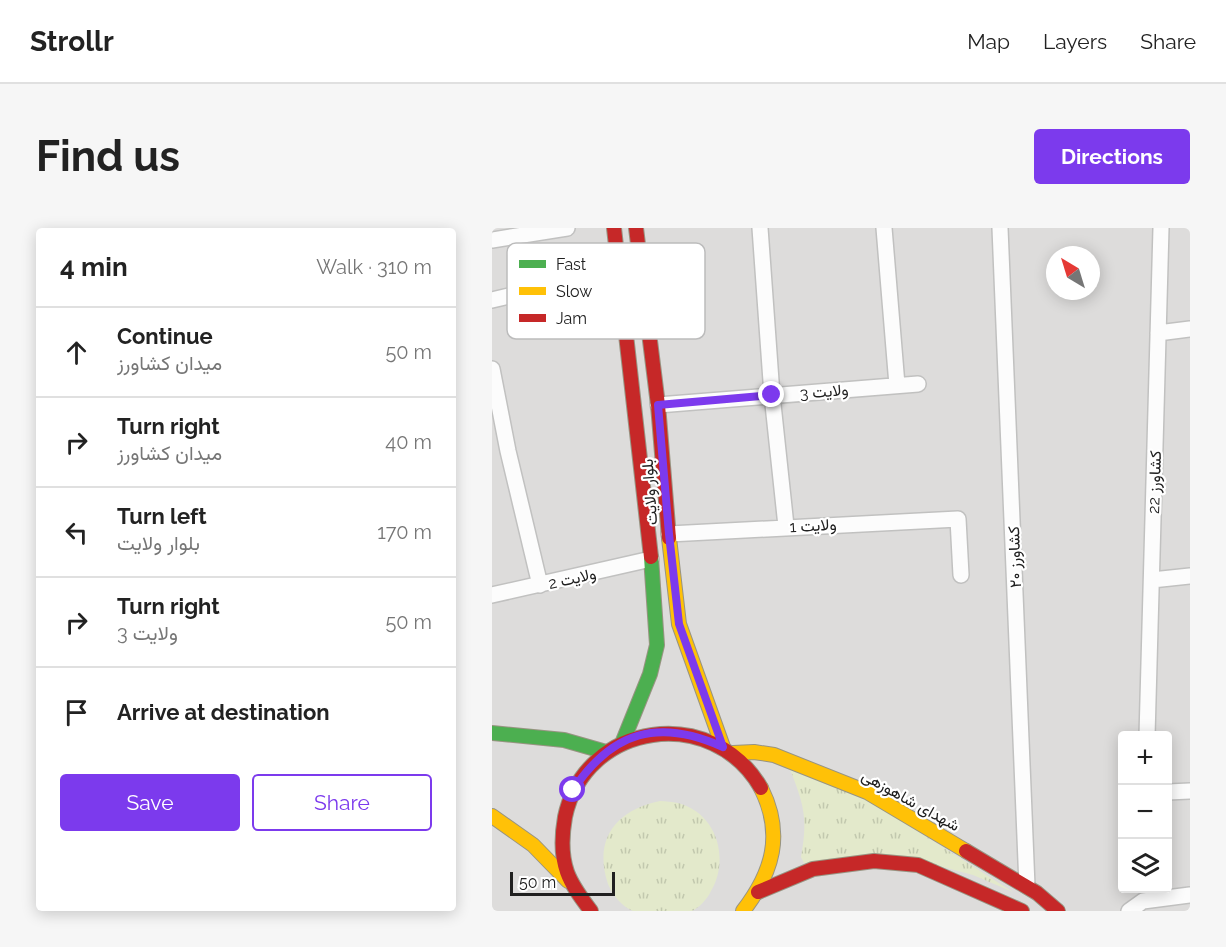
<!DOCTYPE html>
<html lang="en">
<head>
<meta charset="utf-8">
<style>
	:root { --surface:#fff; --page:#f6f6f6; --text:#222; --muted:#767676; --line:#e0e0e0; --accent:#7c3aed }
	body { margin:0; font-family:Raleway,Vazirmatn,sans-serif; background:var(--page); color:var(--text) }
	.controls { position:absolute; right:18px; bottom:18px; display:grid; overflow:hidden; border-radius:6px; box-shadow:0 3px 15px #0003 }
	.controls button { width:54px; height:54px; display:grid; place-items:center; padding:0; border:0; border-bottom:2px solid var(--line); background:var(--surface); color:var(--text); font:30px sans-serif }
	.compass { position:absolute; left:554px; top:18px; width:54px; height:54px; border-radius:50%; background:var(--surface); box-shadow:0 3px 15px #0003; rotate:322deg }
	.scale { position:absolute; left:18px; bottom:15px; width:105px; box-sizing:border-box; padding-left:6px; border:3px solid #202020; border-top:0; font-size:16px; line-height:21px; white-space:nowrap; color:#202020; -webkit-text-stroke:4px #fff; paint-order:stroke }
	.stop { position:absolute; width:18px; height:18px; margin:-14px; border:4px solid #7c3aed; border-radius:50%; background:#fff }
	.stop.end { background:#7c3aed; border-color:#fff; box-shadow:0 2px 6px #0008 }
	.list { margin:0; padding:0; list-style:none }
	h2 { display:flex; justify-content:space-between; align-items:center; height:78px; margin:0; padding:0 24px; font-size:26px }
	h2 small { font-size:20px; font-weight:400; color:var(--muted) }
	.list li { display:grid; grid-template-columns:39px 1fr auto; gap:18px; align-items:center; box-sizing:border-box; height:90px; padding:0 24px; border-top:2px solid var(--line) }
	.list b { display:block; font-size:22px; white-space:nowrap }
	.list p { margin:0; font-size:20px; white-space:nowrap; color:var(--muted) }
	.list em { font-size:20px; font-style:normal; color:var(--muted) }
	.actions { display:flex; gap:12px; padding:18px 24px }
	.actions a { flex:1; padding:14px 0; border:2px solid var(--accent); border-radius:6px; text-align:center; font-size:21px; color:var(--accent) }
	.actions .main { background:var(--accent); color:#fff }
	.icon { flex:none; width:33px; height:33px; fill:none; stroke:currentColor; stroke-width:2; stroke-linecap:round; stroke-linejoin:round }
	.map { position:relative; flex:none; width:698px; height:683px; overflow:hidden; border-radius:6px }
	header { display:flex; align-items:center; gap:36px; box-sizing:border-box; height:84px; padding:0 30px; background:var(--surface); border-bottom:2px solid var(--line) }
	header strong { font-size:28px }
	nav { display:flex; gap:33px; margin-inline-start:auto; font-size:21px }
	.intro { display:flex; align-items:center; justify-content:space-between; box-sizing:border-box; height:144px; padding:0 36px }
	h1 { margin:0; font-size:42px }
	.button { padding:15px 27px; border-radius:6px; background:var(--accent); color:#fff; font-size:21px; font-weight:700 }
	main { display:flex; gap:36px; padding:0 36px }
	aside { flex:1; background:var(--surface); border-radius:6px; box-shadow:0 3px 15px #0003 }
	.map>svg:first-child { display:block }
	.residential { fill:#dddcdb; fill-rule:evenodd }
	.grass { fill:url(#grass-tufts) }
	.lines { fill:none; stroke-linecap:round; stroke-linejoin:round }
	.street-casing { stroke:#c1c1c0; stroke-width:18 }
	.fast-casing { stroke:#989482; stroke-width:16 }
	.slow-casing { stroke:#989482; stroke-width:16 }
	.jam-casing { stroke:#989482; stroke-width:16 }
	.street { stroke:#fcfcfc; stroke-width:15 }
	.fast { stroke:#4caf50; stroke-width:14 }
	.slow { stroke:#ffc107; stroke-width:14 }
	.jam { stroke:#c62828; stroke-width:14 }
	.route { stroke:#7c3aed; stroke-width:8 }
	.labels { text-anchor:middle; stroke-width:4.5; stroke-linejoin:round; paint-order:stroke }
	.street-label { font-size:16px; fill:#202020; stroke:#fff }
	.key { fill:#fff; stroke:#bcbcbc; stroke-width:1.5 }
	.key-label { font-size:16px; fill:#202020 }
</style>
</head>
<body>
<header>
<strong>Strollr</strong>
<nav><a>Map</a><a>Layers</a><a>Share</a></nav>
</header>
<div class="intro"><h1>Find us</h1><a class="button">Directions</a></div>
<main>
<aside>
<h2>4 min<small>Walk · 310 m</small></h2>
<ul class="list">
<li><svg class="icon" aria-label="ahead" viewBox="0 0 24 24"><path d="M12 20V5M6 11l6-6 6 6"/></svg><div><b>Continue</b><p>میدان کشاورز</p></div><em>50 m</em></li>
<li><svg class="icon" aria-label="right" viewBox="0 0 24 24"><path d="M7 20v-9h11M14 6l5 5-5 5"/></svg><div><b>Turn right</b><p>میدان کشاورز</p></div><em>40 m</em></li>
<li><svg class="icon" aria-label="left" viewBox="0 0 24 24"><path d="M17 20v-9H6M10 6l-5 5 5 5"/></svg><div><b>Turn left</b><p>بلوار ولایت</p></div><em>170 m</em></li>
<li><svg class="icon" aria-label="right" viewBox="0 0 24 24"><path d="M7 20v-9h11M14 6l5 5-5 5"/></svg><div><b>Turn right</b><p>ولایت 3</p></div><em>50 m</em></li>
<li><svg class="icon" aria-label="arrive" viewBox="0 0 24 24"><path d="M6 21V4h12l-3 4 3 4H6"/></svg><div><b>Arrive at destination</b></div></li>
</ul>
<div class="actions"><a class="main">Save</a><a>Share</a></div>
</aside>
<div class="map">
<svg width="698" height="683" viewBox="0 0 698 683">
	<defs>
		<pattern id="grass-tufts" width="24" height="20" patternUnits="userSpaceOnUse" patternTransform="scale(1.5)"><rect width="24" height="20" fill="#e3e9cb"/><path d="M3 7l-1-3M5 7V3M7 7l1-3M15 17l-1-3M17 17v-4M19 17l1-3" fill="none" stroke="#c2c8ae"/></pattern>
	</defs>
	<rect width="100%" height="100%" fill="#eeecea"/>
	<path class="residential" d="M0,0h698v683h-698zM563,27h36v36h-36zM630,508h46v152h-46z"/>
	<path class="grass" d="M297,539l80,33 144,92 -40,-17 -64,-17 -105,5 -3,-6c7,-39 3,-53 -12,-90z
		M168,573c6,0 12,1 18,2 39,10 52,56 33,88 -3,7 -12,17 -19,20 -9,0 -31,0 -41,0 -6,0 -13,0 -18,0 -11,-4 -21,-17 -25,-27 -15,-45 8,-74 52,-83z"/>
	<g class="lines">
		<g class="street-casing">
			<path id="street" d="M268,0l12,167 14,131
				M392,0l13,157
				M508,0l27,658
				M0,12l75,-12
				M0,72l126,-30
				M666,105l32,-4
				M0,141l16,82 32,134
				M166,177l260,-21
				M177,306l289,-15 3,56
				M660,352l38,-4
				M0,367l159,-36
				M655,508l14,-508
				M676,564l22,-1
				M637,683l14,-10 47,-6"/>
		</g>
		<g class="fast-casing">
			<path id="fast" d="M0,505l72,7 42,12
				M131,513l27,-67 7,-29 -6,-88"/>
		</g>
		<g class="slow-casing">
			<path id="slow" d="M177,310l10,86 44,123
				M241,525l21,-1 20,3 93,37 99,59
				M0,588l41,29 35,36
				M251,683c30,-39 41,-77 18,-123"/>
		</g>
		<g class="jam-casing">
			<path id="jam" d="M122,0l37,329
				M144,0l22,177 11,133
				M474,623l71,42 21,18
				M266,664l55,-23 61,-8 44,4 104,46
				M99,683c-9,-12 -19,-25 -24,-39 -6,-17 -5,-38 -2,-55 20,-96 148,-113 196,-29"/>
		</g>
		<use href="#street" class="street"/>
		<use href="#fast" class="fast"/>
		<use href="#slow" class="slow"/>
		<use href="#jam" class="jam"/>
	</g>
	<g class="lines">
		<path class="route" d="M81,562c39,-59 86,-72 150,-43l-44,-123 -10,-90 -11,-129 114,-10"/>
	</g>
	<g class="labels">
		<g class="street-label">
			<text transform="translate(332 163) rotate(-5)" y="6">ولایت 3</text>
			<text transform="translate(662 254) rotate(-88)" y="6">کشاورز 22</text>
			<text transform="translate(157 264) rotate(-94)" y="6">بلوار ولایت</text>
			<text transform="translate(321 297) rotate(-3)" y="6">ولایت 1</text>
			<text transform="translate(522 329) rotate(-92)" y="6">کشاورز ۲۰</text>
			<text transform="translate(80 350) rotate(-13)" y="6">ولایت 2</text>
			<text transform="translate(419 572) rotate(29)" y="6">شهدای شاهوزهی</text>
		</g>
	</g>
	<rect x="15" y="15" width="198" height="96" rx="9" class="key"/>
	<rect x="27" y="32" width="27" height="8" fill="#4caf50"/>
	<rect x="27" y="59" width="27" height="8" fill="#ffc107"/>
	<rect x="27" y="86" width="27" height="8" fill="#c62828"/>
	<g class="key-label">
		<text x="64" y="42">Fast</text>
		<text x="64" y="69">Slow</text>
		<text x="64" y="96">Jam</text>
	</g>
</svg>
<div class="controls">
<button>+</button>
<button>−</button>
<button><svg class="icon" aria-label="layers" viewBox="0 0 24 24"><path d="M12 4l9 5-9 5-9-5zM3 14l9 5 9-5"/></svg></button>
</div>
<svg class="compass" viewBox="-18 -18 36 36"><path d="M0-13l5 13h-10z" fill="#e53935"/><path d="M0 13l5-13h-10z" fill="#767676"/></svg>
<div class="scale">50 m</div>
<div class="stop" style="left:81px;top:562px"></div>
<div class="stop end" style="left:280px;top:167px"></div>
</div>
</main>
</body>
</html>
